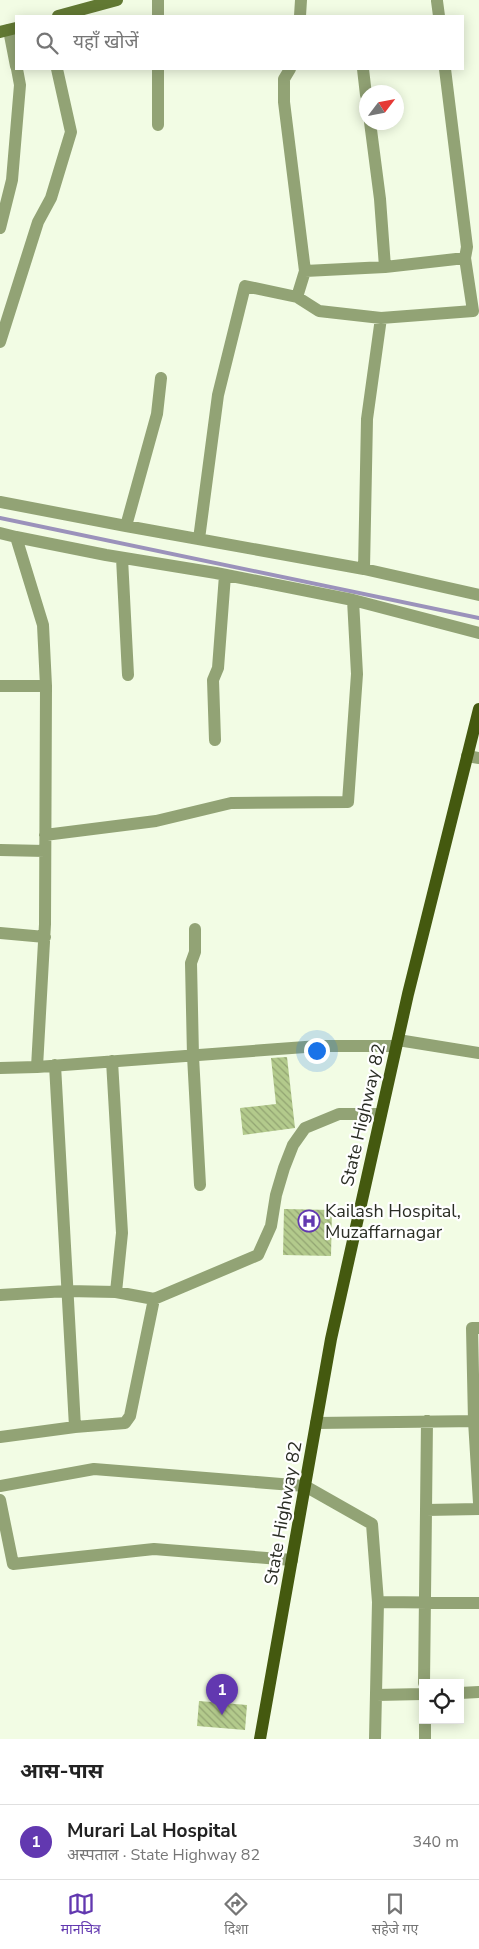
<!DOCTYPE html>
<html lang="hi">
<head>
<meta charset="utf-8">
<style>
	:root { --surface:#fff; --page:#f2f2f2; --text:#222; --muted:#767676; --line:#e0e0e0; --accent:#6238b0 }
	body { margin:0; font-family:"Nunito Sans","Noto Sans Devanagari",sans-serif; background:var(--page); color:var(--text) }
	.controls { position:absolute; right:15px; bottom:15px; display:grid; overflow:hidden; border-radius:0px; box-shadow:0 2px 12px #0003 }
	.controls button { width:45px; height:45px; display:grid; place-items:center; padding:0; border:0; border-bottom:1px solid var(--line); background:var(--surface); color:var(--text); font:25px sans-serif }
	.compass { position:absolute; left:359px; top:85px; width:45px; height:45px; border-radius:50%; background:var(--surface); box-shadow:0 2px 12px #0003; rotate:58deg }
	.you { position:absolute; left:316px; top:1050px; width:18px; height:18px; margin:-12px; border:4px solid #fff; border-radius:50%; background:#1a73e8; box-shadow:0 0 0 8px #1a73e833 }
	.badge { display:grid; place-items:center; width:32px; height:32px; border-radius:50%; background:var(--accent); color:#fff; font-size:16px; font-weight:700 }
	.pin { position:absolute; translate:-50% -41px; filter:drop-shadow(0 1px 2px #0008) }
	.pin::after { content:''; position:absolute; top:26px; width:18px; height:15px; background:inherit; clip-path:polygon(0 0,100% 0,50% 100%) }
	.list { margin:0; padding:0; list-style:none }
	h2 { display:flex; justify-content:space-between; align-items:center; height:65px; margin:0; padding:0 20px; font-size:21px }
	h2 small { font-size:16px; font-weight:400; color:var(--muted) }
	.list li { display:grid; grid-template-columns:32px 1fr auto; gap:15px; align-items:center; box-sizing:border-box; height:75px; padding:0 20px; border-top:1px solid var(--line) }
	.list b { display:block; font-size:19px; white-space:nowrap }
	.list p { margin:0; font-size:16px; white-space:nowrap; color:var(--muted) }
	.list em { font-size:16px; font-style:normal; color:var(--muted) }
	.icon { flex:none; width:28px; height:28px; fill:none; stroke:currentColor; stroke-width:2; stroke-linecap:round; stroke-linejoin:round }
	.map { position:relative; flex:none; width:479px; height:1739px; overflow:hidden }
	.search { position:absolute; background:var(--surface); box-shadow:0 2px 12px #0003; left:15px; right:15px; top:15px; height:55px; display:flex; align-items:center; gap:12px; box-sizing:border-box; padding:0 18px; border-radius:0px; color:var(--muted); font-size:19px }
	.sheet { height:140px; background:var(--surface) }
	nav { display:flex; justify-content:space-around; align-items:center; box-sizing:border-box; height:70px; border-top:1px solid var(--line); background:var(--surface); font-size:14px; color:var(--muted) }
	nav a { display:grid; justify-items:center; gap:2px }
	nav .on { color:var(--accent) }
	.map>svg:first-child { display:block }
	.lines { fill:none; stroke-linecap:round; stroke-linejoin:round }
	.stream { stroke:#9b92bb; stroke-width:4 }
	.building { fill:url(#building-back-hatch) }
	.minor { stroke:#92a375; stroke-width:12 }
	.secondary { stroke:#627933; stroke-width:12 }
	.primary { stroke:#44590f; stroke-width:12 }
	.labels { text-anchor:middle; stroke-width:4.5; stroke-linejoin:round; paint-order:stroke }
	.street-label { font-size:18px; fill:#2a2d24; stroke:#fff }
	.poi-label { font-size:18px; fill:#2a2d24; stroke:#fff; text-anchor:start }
</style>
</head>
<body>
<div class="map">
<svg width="479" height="1739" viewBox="0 0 479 1739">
	<defs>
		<pattern id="building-back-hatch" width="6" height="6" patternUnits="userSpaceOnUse" patternTransform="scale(1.25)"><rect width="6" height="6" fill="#b3ca8c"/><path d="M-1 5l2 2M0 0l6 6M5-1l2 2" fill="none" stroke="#92a472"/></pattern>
	</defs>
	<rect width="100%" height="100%" fill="#f2fce4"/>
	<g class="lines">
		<path class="stream" d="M0,518l479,100"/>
	</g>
	<path class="building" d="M287,1057l8,71 -52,7 -3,-27 36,-4 -5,-46z
		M284,1209l48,1 -1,46 -48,-1z
		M199,1701l48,4 -2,25 -48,-4z"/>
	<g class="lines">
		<path class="minor" d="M437,1l2,15
			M158,16v-16
			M300,16l1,-16
			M9,30l7,36
			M158,69v56
			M290,69l-6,10v23l21,169 -8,26
			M363,69l3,26
			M370,122l10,77 5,68
			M0,228l12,-48 8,-95 -3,-16
			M305,271l80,-4 80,-9
			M381,318l-14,101 -3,150 115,26
			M0,342l38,-120 13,-24 20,-66 -14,-63
			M0,502l126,24 31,-112 4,-36
			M126,526l238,43
			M0,533l16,4
			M199,539l19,-144 27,-109 52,11 22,14 62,7 92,-7 -8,-53 2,-11 -22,-178
			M122,558l6,117
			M0,686h46
			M215,740l-2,-60 5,-12 7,-93
			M467,756l12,2
			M45,835l111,-14 75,-18 117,-1 9,-128 -4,-74
			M0,850l45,1
			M195,929v23l-4,11 2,93 7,129
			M0,933l45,4
			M398,1040l81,13
			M396,1046h-77l-282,21 8,-143 1,-238 -3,-61 -27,-88 90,18 110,18 137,27 126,33
			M112,1061l10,172 -6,59
			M55,1065l20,362
			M0,1068l37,-1
			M0,1295l67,-4 49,1 38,7 104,-44 13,-29 5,-31 8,-27 9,-23 12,-17 34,-14h42
			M479,1328h-7l2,93 5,82
			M316,1423l163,-2
			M0,1437l75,-10 50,-4 5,-7 24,-117
			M0,1486l94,-17 211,17 67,38 6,78 -3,137
			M0,1500l13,64 141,-15 138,11
			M426,1510l1,-89
			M378,1602l101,1
			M424,1683l2,-173 53,-1
			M460,1693l19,-1
			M376,1695l47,-1
			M425,1720v19"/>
		<path class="secondary" d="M58,16l59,-16
			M0,32l16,-4"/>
		<path class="primary" d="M260,1739l71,-400 77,-345 71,-285"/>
	</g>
	<defs>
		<g id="hospital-ring" transform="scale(1.125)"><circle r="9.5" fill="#fff" stroke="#6238b0" stroke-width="1.5"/><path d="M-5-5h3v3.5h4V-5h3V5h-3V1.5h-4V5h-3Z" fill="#6238b0"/></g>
	</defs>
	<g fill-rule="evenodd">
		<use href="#hospital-ring" x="309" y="1221"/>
	</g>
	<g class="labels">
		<g class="street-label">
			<text transform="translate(363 1115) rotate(-77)" y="6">State Highway 82</text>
			<text transform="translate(283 1513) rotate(-80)" y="6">State Highway 82</text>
		</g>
		<g class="poi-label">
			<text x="325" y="1217">Kailash Hospital,<tspan x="325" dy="21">Muzaffarnagar</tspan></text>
		</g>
	</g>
</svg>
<div class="controls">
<button><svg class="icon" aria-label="locate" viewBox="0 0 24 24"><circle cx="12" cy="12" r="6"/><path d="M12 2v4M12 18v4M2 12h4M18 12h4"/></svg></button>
</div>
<svg class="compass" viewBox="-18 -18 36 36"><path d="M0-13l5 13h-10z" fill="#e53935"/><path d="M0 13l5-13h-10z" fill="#767676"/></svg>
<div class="you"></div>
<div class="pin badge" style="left:222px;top:1715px">1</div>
<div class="search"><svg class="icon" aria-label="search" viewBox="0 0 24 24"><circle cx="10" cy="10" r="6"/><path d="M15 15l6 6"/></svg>यहाँ खोजें</div>
</div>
<section class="sheet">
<h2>आस-पास<small></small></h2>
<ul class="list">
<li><span class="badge">1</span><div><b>Murari Lal Hospital</b><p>अस्पताल · State Highway 82</p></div><em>340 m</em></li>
</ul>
</section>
<nav>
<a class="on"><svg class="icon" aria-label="map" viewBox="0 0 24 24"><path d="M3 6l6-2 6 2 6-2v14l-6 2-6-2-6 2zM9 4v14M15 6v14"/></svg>मानचित्र</a>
<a><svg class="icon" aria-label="directions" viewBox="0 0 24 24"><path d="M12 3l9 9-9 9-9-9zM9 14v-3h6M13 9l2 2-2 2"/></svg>दिशा</a>
<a><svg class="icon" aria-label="saved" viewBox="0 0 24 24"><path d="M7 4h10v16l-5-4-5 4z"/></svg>सहेजे गए</a>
</nav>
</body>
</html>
